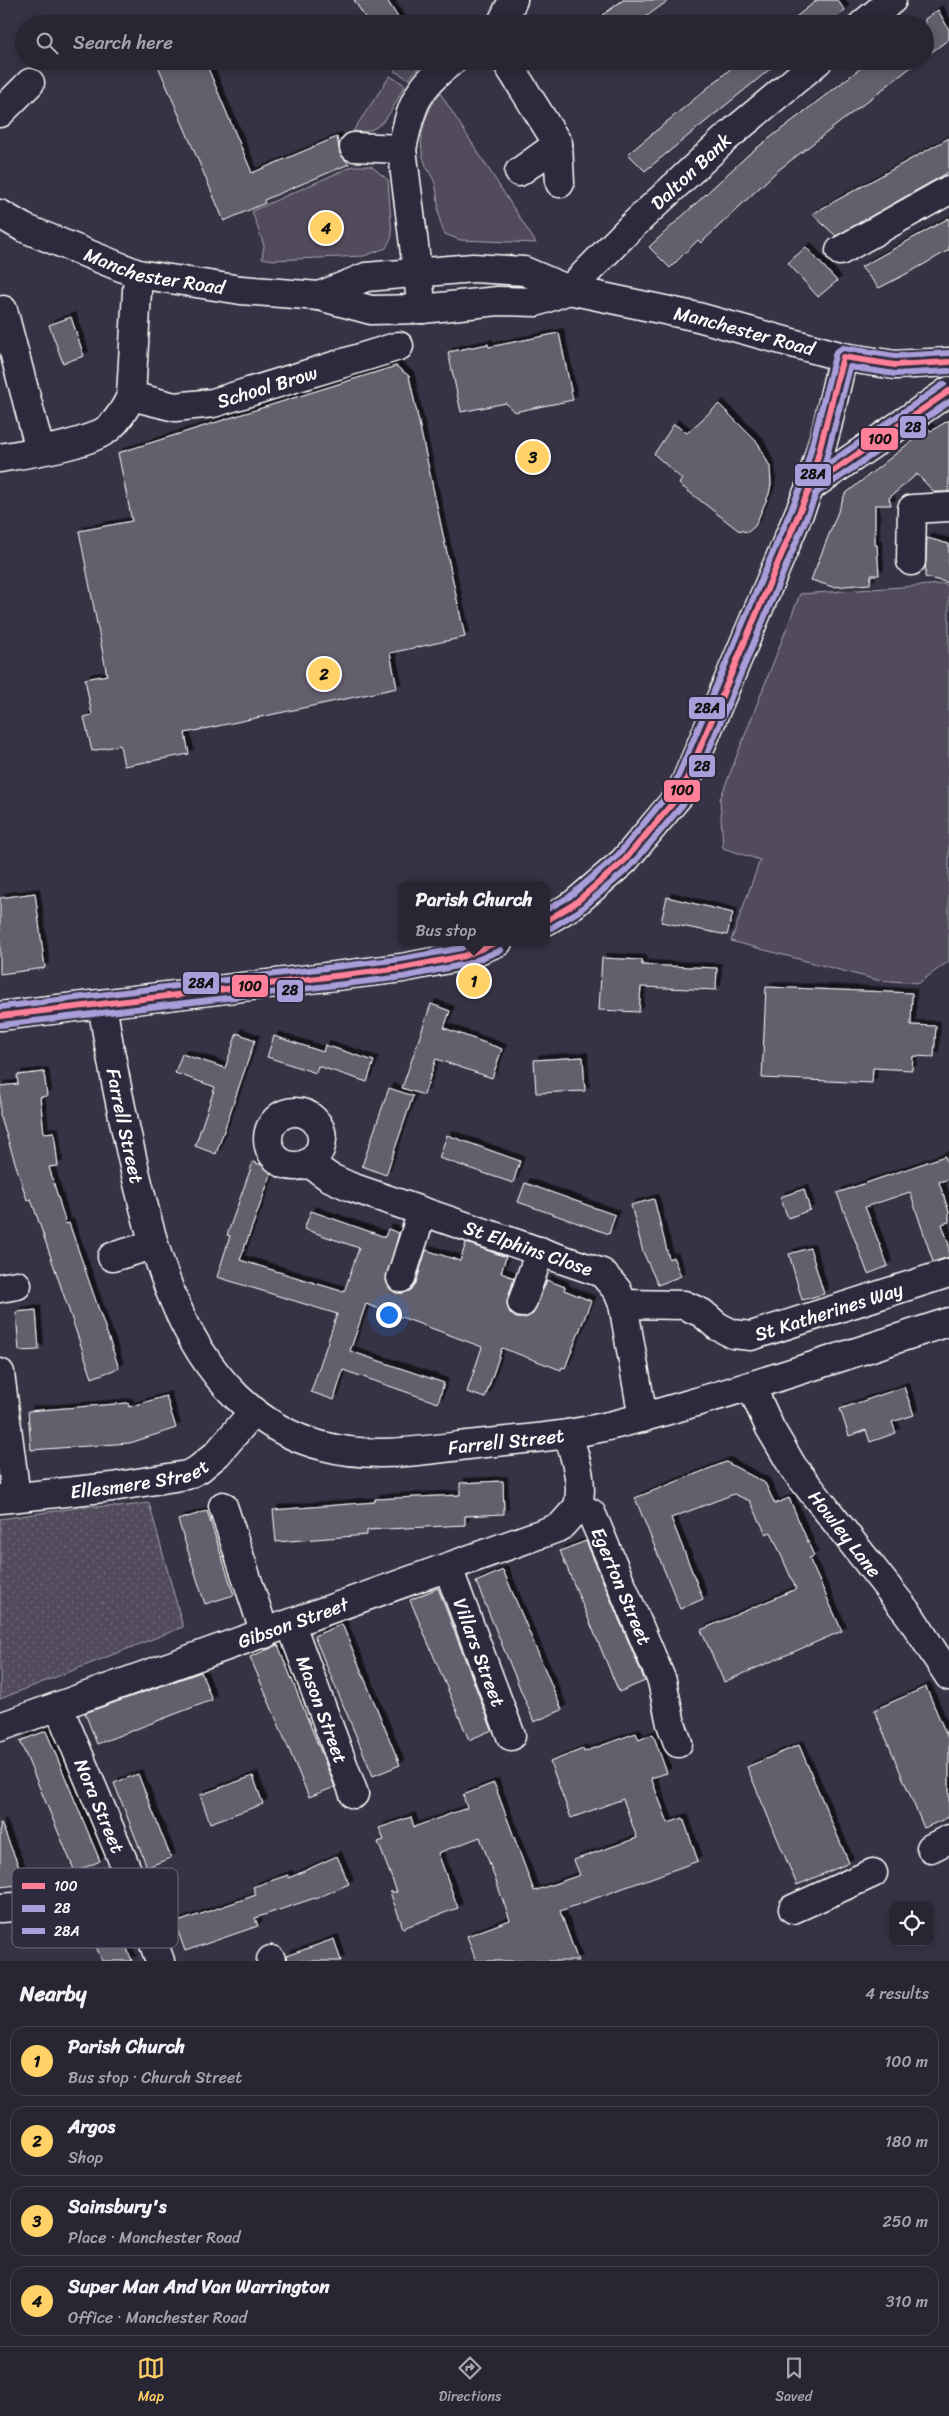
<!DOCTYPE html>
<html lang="en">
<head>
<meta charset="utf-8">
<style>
	:root { --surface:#292634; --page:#353240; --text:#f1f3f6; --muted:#a5a5ac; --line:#45434f; --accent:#ffd166 }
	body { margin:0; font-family:Sriracha,sans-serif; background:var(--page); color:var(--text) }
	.controls { position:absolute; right:15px; bottom:15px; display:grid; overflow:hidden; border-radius:10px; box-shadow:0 2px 12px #0003 }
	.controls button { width:45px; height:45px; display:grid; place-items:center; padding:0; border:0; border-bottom:1px solid var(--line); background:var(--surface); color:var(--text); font:25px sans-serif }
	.you { position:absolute; left:388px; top:1314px; width:18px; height:18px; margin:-12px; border:4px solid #fff; border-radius:50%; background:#1a73e8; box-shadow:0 0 0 8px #1a73e833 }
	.badge { display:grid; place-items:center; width:32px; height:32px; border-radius:50%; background:var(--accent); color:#111; font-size:16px; font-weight:700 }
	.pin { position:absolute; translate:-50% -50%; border:2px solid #fff; box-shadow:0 1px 5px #0006 }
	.popup { position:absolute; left:398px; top:881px; width:152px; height:65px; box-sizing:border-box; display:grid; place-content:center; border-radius:10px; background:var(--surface); filter:drop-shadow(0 1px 4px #0005); font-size:16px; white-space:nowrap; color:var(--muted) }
	.popup b { font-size:19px; color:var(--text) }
	.popup::after { content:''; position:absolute; left:50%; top:100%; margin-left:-10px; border:10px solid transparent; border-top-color:var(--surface) }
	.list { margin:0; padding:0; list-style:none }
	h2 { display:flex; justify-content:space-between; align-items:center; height:65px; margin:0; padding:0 20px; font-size:21px }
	h2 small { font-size:16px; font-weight:400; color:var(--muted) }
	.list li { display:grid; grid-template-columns:32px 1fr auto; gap:15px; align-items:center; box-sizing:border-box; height:70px; margin:0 10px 10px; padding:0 10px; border:1px solid var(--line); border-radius:15px }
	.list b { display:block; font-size:19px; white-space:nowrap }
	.list p { margin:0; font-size:16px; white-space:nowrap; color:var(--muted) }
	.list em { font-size:16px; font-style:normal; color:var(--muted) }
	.icon { flex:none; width:28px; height:28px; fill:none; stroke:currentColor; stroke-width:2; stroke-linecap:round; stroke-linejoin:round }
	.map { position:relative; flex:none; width:949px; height:1961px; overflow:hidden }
	.search { position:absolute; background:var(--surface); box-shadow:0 2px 12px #0003; left:15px; right:15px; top:15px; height:55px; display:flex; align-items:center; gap:12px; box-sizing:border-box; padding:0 18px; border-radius:28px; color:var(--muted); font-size:19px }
	.sheet { height:385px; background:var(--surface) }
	nav { display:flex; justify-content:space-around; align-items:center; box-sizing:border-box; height:70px; border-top:1px solid var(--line); background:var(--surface); font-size:14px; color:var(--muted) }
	nav a { display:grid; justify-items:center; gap:2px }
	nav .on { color:var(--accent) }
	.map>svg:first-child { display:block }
	.green { fill:#514c5c; stroke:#a8a6ae }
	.park { fill:url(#park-dots); stroke:#a8a6ae }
	.building { fill:#635f6d; stroke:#fff; filter:url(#shadow) }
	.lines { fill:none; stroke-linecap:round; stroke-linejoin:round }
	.minor-casing { stroke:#fff; stroke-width:31 }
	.major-casing { stroke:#fff; stroke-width:31 }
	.minor { stroke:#2f2a3d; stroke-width:28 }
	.major { stroke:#2f2a3d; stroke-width:28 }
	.bus-1-casing { stroke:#2f2a3d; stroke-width:10 }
	.bus-2-casing { stroke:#2f2a3d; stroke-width:10 }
	.bus-3-casing { stroke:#2f2a3d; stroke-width:10 }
	.bus-1 { stroke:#ff8098; stroke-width:6 }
	.bus-2 { stroke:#aa9eda; stroke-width:6 }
	.bus-3 { stroke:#aa9eda; stroke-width:6 }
	.labels { text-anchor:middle; stroke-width:4; stroke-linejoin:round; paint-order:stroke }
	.street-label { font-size:19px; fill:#fff; stroke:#2f2a3d }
	.key { fill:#2f2a3d; stroke:#6d6a77; stroke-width:1 }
	.key-label { font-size:14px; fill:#fff }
	.line-badge { stroke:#2f2a3d; stroke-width:2 }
	.pale-badge-label { font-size:14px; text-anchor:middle; font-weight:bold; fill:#111 }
</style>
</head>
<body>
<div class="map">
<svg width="949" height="1961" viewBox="0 0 949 1961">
	<defs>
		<pattern id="park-dots" width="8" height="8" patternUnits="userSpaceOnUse" patternTransform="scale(1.25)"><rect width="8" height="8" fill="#514c5c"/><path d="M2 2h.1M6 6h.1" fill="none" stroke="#6b6774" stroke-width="1.8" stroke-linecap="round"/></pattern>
		<filter id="shadow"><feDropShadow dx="4.5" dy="-4.5" stdDeviation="0" flood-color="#0009"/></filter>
	</defs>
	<rect width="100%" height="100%" fill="#373345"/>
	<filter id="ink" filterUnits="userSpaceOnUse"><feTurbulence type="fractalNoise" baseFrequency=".02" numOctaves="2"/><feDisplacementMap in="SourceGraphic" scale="10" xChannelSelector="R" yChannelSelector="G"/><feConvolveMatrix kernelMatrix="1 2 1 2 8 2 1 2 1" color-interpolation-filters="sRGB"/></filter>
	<g filter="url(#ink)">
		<path class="green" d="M402,61h19l1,2 -13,16 -15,-8z
			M390,76l15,9c-13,23 -21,51 -52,46z
			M440,93l96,150 -76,-3 -15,-6c-8,-13 -6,-31 -9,-46 -1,-9 -8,-16 -11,-25 -9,-23 0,-51 15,-70z
			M353,166h18l17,14 4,56 -6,12 -22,8 -91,4 -11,-2 2,-12 -12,-35z
			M944,584l5,2v375l-30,22 -42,-3 -146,-39 29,-81 -37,-12 -3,-49 80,-205z"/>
		<path class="park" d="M149,1503l34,124 -183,72v-180l89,-13 30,1z"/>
		<path class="building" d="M354,0h33l15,24h-33z
			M623,0h46l-33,24h-46z
			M817,0h20l8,10 -17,14h-41z
			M938,10l11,20v9l-24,18v-38z
			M156,61h49l47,112 85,-36 3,17 9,10 -85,36 1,3 -41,18z
			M740,61h40l-135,110 -17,-17z
			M870,61h49l-143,111 -75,71 -3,-3 -28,28 -21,-21 100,-93z
			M949,138v34l-113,64 -24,-22z
			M949,218v32l-37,21 -33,17 -18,-21z
			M806,247l31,34 -19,16 -30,-34z
			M71,317l13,39 -21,7 -14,-38z
			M559,333l14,67 -59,12 -8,-9 -45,9 -13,-60 40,-8 1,3z
			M396,366l13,10 56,261 -75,16 7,35 -212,45 4,21 -65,12 -4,-21 -28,6 -8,-34 8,-2 -7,-36 22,-4 -28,-144 53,-10 -14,-68z
			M719,404l39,39 12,24 1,17 -2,10 -14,32 -7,6 -10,-2 -59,-46 3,-5 -28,-25 20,-30 13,9z
			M949,420v72h-15l-17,-18 -28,24 2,7h-16v40h2l2,30h-8l-1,9 -37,3 -22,-7 34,-86 83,-66 3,3z
			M927,538l22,6v39l-24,-6z
			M35,893l10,75 -45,6v-76z
			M667,897l66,16 -6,22 -66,-13z
			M602,958l40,2v5l75,3 -1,22 -75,-3 -2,25 -40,-2z
			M766,987l146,6 -1,32 25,1 -2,31 -21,-1 -1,14 -39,-2 -1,15 -110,-5z
			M431,1004l19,7 -6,17 58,21 -10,29 -56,-19 -12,36 -22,-7z
			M237,1033l18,7 -39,114 -21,-8 20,-59 -40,-14 7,-19 43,14z
			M274,1036l49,16 2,-7 49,16 -7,21 -49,-16 -2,7 -49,-16z
			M583,1057l2,34 -49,2 -2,-33z
			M44,1072l3,24 -7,1 4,36 10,-1 4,34 -9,1 17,57 3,-1 50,145 -27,10 -61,-179 -4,1 -27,-85v-29l18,-2 -1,-9z
			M389,1088l24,8 -27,79 -24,-9z
			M447,1135l73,26 -7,22 -74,-25z
			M945,1156l4,13v10l-10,3 10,30v10l-7,2 7,21v12l-16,5 -23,-70 -45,15 23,59 -20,8 -31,-81z
			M253,1162l20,7 -33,91 104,32 15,-44 -55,-19 7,-18 74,26 3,-8 11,4 -13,48 4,8 6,4h8l7,-3 5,-7 10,-33 34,11 6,-18 40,14 -5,16 13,5 -7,27 3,8 6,5h8l9,-4 14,-34 18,7 -1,3 27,11 -26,67 -3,-1 -1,3 -59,-22 -17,50 -18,-6 15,-45 -116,-43 -16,47 94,32 -6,20 -95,-33 -9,30 -23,-8 26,-78 -120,-37 13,-41 -3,-1z
			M525,1183l90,32 -6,19 -91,-32z
			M804,1189l6,21 -22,8 -8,-21z
			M654,1199l15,60 4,-2 8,19 -23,9 -15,-33 -12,-47z
			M810,1248l14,46 -22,6 -13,-46z
			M36,1310l3,40 -20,1 -3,-39z
			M904,1387l10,28 -22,7 4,11 -26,9 -4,-12 -17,6 -9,-27z
			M166,1396l10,32 -46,15 -99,7 -3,-39 100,-8 1,4z
			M726,1462l39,21 10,21 14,-6 25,58 -5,2 33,73 -118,51 -23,-52 95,-41 -25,-57 -5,2 -16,-33 -16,-7 -63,24 32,81 -23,10 -45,-111z
			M503,1481l1,33 -39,2v9l-98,5v5l-91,7 -3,-32 102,-8v-3l85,-4v-12z
			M207,1511l27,84 -29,9 -27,-84z
			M586,1541l59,140 -26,11 -59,-141z
			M503,1570l59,140 -28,12 -58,-140z
			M438,1588l54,142 -23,10 -59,-140z
			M342,1624l58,141 -27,11 -59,-140z
			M278,1645l57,142 -26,10 -59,-140z
			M201,1672l11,28 -115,44 -12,-31z
			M926,1687l23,54v76l-25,11 -50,-118z
			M46,1731l54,130 -25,11 -55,-131z
			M636,1733l3,7 14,-6 14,39 -16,5 17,45 15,-5 15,43 -138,50 18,50h-102l-9,-25 43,-16 -30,-83 -42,16 20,55 -55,20 -13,-36h7l-19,-50 6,-2 -5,-12 32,-11 3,10 53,-19 -4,-13 31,-12 40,108 46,-16 -6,-15 63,-22 -14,-39 -52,19 -21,-56 33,-13 1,3z
			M799,1745l50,118 -52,22 -50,-118z
			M138,1774l33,84 -24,9 -33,-84z
			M253,1776l10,28 -53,19 -10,-28z
			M0,1823h1l25,61 -26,3z
			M337,1856l12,28 -34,15v-1l-60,20 3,8 -73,25 -10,-28 81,-28 -3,-8 35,-12 1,3z
			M107,1899l25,62h-30l-21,-52z
			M334,1939l7,22h-54l-1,-5z"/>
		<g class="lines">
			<g class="minor-casing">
				<g id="minor">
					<path d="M501,24l12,-24"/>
					<path d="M863,24l29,-24"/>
					<path d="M506,61l52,83"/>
					<path d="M0,113l30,-30"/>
					<path d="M354,147l48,2c9,-43 14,-61 50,-88"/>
					<path d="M402,149l20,160"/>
					<path d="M519,172l39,-28 2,39"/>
					<path d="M840,251l109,-61"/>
					<path id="s1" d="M569,290l61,-62 96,-90 92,-77"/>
					<path d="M3,310l37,140"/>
					<path id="s2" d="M131,396l44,11 38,-4 186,-57"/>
					<path d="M0,458c28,-5 90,-13 110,-31 10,-9 16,-20 21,-31l7,-122"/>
					<path d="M810,487l139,-96"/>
					<path d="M911,561l1,-52 37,-2"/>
					<path d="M546,921l28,-17 50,-43 57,-68 129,-306 17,-60 16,-70"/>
					<path id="s3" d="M102,1004c9,56 20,111 33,167 19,79 41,167 102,226 24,23 53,41 86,49 48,13 97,5 145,-1 33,-4 66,-6 99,-11 46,-7 92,-21 136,-34 83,-24 164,-52 246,-78"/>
					<path d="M0,1016l402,-48 62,-12 34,-14"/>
					<circle cx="295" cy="1139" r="27"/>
					<path id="s4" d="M309,1163l20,14 22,10 251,86 15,17 6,14 20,114"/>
					<path d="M112,1257l41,-12"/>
					<path d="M401,1278l21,-66"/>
					<path d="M0,1288l17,-3"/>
					<path d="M522,1303l18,-52"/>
					<path id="s5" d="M623,1304l61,1 18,8 15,13 16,8 18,2 198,-63"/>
					<path d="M0,1373l16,124"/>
					<path id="s6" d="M751,1386l19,42 23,39 117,149 39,60"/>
					<path id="s7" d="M568,1434c7,24 16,48 10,73l13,6 4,9 67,159 9,43 7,19"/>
					<path id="s8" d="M0,1499l112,-12 75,-12 12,-6 18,-15 37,-43"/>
					<path d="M223,1506l42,128"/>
					<path id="s9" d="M448,1568l63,168"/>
					<path id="s10" d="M291,1625l63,169"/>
					<path id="s11" d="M59,1708l70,167 31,86"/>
					<path id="s12" d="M0,1727l560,-200 18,-20"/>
					<path d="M931,1848l18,-9"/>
					<path d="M0,1908l44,-3 85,-30"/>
					<path d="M793,1909l80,-36"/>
					<path d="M271,1961v-1"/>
				</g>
			</g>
			<g class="major-casing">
				<g id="major">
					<path id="s13" d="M0,214l24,14 114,46 103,16 78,6 52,14 51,-1 76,-8 38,1 33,-12"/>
					<path id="s14" d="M319,296l47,-19 107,-9 51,3 45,19 129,27 145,40 52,8 54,-3"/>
				</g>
			</g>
			<use href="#minor" class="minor"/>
			<use href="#major" class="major"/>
			<g class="bus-1-casing">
				<path id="bus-1" d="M810,487l139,-96
					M546,921l28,-17 50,-43 57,-68 129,-306 33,-130 52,8 54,-3
					M0,1016l402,-48 62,-12 33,-14"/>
			</g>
			<g class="bus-2-casing">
				<path id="bus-2" d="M815,494l134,-92
					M551,928l28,-17 51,-44 59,-70 129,-307 32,-123 45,7 54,-3
					M1,1025l402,-48 64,-13 34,-14"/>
			</g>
			<g class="bus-3-casing">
				<path id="bus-3" d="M805,480l139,-96
					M546,910l23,-13 49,-42 55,-67 129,-304 34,-132 7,-4 52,8 54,-3
					M0,1007l401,-48 60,-11 13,-6"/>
			</g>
			<use href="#bus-1" class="bus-1"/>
			<use href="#bus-2" class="bus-2"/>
			<use href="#bus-3" class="bus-3"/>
		</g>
	</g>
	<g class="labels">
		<g class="street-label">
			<text dy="7" stroke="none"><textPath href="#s1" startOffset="170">Dalton Bank</textPath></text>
			<text dy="7" stroke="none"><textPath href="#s13" startOffset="166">Manchester Road</textPath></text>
			<text dy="7" stroke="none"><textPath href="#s14" startOffset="438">Manchester Road</textPath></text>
			<text dy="7" stroke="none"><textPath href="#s2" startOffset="140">School Brow</textPath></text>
			<text dy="7" stroke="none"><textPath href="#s3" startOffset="124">Farrell Street</textPath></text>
			<text dy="7" stroke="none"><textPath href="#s4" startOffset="236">St Elphins Close</textPath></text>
			<text dy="7" stroke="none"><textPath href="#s5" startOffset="218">St Katherines Way</textPath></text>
			<text dy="7" stroke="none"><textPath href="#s3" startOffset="706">Farrell Street</textPath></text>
			<text dy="7" stroke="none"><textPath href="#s8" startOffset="141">Ellesmere Street</textPath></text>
			<text dy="7" stroke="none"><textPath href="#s6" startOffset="176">Howley Lane</textPath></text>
			<text dy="7" stroke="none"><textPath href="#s7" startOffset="168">Egerton Street</textPath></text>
			<text dy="7" stroke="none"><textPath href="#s12" startOffset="311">Gibson Street</textPath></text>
			<text dy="7" stroke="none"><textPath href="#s9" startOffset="90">Villars Street</textPath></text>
			<text dy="7" stroke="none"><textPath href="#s10" startOffset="90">Mason Street</textPath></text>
			<text dy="7" stroke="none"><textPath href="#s11" startOffset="106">Nora Street</textPath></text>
		</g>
	</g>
	<rect x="12" y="1868" width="166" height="80" rx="8" class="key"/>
	<rect x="22" y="1883" width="23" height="6" fill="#ff8098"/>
	<rect x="22" y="1905" width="23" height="7" fill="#aa9eda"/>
	<rect x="22" y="1928" width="23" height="6" fill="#aa9eda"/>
	<g class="key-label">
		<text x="54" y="1891">100</text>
		<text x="54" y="1913">28</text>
		<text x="54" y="1936">28A</text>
	</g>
	<g class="line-badge">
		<rect x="899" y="415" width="28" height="24" rx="5" fill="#aa9eda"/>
		<rect x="860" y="427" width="39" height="24" rx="5" fill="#ff8098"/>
		<rect x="794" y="463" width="38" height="24" rx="5" fill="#aa9eda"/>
		<rect x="688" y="696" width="38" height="24" rx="5" fill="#aa9eda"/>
		<rect x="688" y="754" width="28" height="24" rx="5" fill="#aa9eda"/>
		<rect x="663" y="779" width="38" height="24" rx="5" fill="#ff8098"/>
		<rect x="182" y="971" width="38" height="24" rx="5" fill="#aa9eda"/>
		<rect x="231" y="974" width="38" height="24" rx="5" fill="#ff8098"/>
		<rect x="276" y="979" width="28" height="24" rx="5" fill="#aa9eda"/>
	</g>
	<g class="pale-badge-label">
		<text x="913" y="432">28</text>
		<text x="880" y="444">100</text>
		<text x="813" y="479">28A</text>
		<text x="707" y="713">28A</text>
		<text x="702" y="771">28</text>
		<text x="682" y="795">100</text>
		<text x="201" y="988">28A</text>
		<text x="250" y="991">100</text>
		<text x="290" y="995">28</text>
	</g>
</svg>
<div class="controls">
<button><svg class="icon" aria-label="locate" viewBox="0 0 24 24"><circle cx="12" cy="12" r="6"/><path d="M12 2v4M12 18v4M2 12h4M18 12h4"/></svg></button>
</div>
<div class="you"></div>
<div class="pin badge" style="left:474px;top:981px">1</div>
<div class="popup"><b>Parish Church</b>Bus stop</div>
<div class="pin badge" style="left:324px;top:674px">2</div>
<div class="pin badge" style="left:533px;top:457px">3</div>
<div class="pin badge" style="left:326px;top:228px">4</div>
<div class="search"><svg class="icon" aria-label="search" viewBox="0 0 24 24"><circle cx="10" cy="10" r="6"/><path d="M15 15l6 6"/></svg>Search here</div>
</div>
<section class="sheet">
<h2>Nearby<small>4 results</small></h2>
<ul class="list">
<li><span class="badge">1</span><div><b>Parish Church</b><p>Bus stop · Church Street</p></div><em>100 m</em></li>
<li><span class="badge">2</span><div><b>Argos</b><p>Shop</p></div><em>180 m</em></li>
<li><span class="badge">3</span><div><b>Sainsbury's</b><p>Place · Manchester Road</p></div><em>250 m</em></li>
<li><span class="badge">4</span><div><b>Super Man And Van Warrington</b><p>Office · Manchester Road</p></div><em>310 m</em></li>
</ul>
</section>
<nav>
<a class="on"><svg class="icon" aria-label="map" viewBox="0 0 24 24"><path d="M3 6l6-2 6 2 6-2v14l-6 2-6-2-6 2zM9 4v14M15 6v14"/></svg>Map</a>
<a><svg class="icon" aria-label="directions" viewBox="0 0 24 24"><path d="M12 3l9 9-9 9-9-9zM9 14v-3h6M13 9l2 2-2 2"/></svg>Directions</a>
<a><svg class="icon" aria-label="saved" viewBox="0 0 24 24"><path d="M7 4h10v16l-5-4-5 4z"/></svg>Saved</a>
</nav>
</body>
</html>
